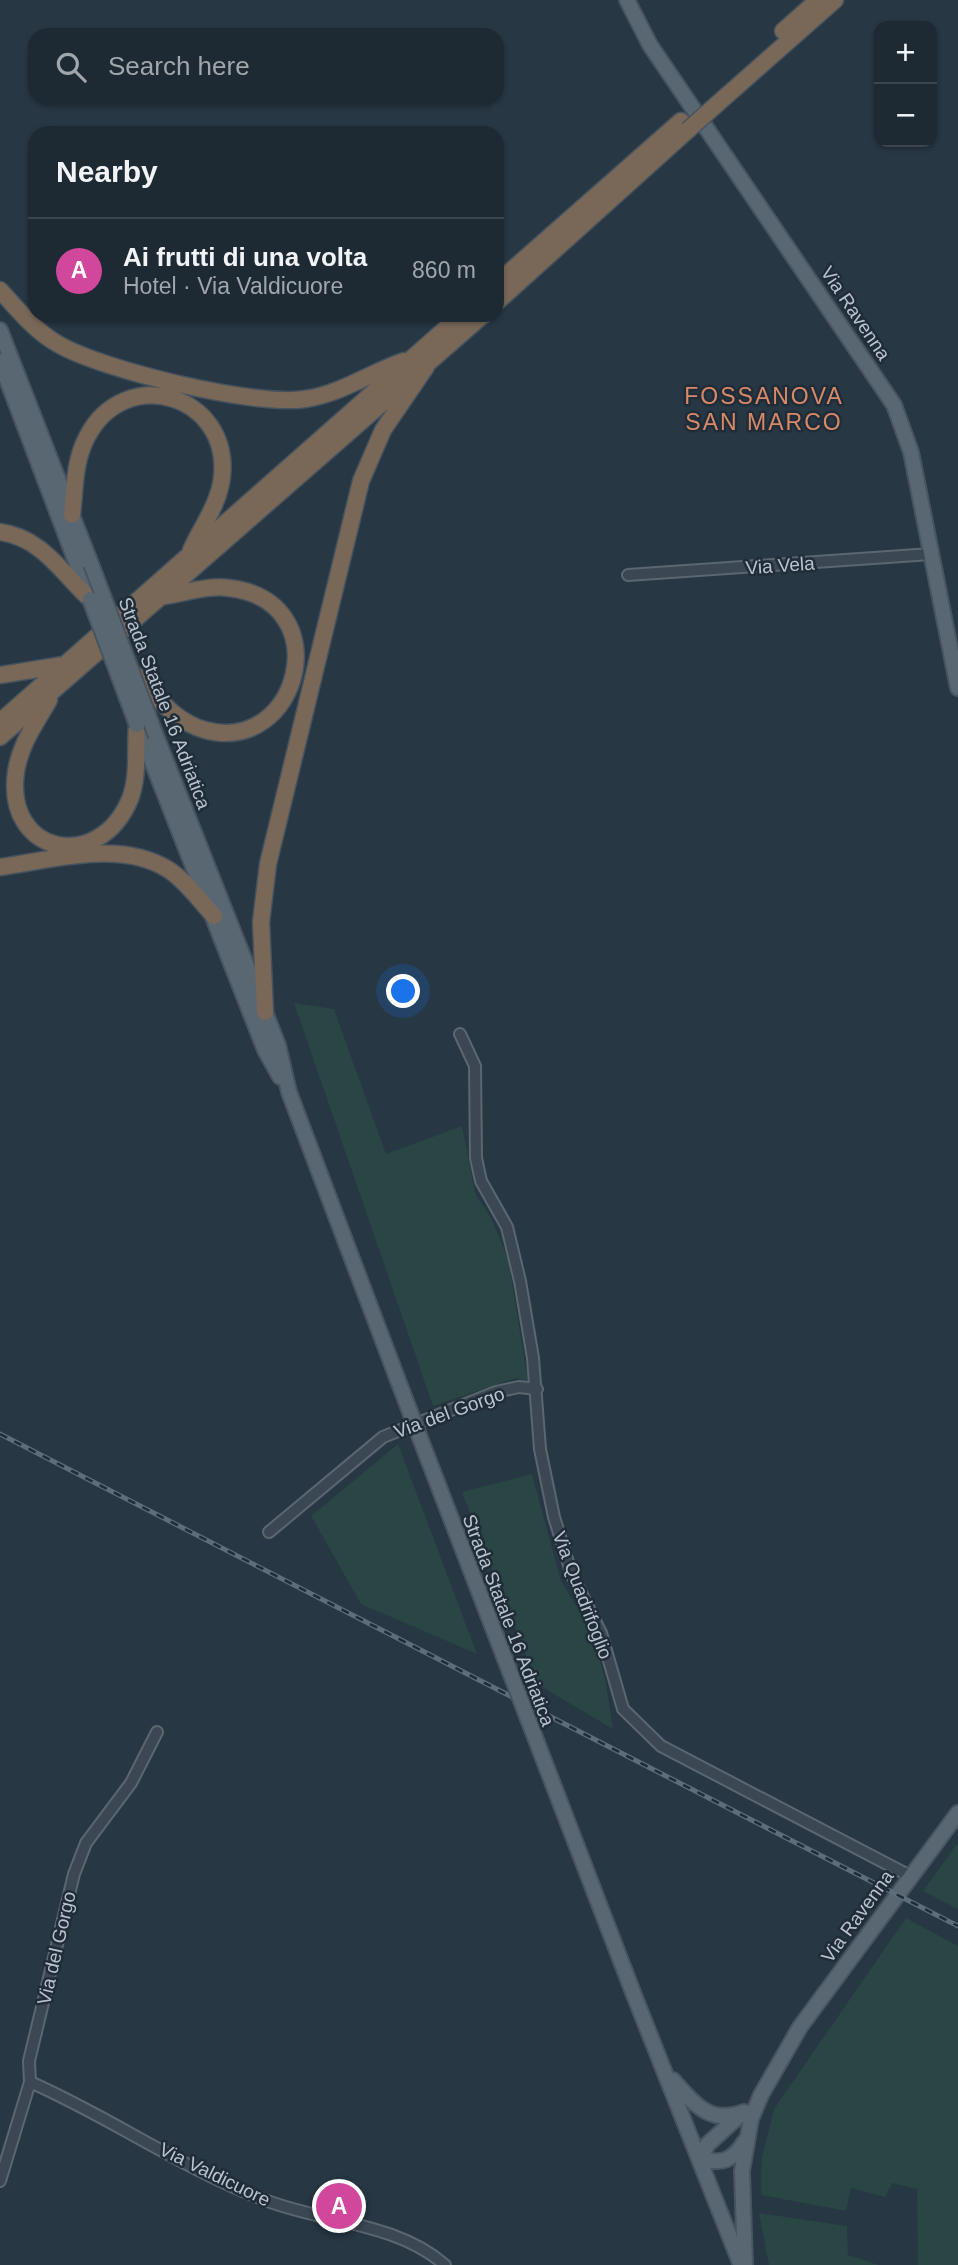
<!DOCTYPE html>
<html lang="en">
<head>
<meta charset="utf-8">
<style>
	:root { --surface:#1d2933; --page:#25313b; --text:#f1f3f6; --muted:#a0a6ac; --line:#3b454e; --accent:#bca0f2 }
	body { margin:0; font-family:Helvetica,sans-serif; background:var(--page); color:var(--text) }
	.controls { position:absolute; right:21px; top:21px; display:grid; overflow:hidden; border-radius:14px; box-shadow:0 2px 5px #0004 }
	.controls button { width:63px; height:63px; display:grid; place-items:center; padding:0; border:0; border-bottom:2px solid var(--line); background:var(--surface); color:var(--text); font:35px sans-serif }
	.you { position:absolute; left:404px; top:992px; width:24px; height:24px; margin:-18px; border:5px solid #fff; border-radius:50%; background:#1a73e8; box-shadow:0 0 0 10px #1a73e833 }
	.badge { display:grid; place-items:center; width:46px; height:46px; border-radius:50%; background:var(--accent); color:#fff; font-size:23px; font-weight:700 }
	.pin { position:absolute; translate:-50% -50%; border:4px solid #fff; box-shadow:0 2px 7px #0006 }
	.list { margin:0; padding:0; list-style:none }
	h2 { display:flex; justify-content:space-between; align-items:center; height:91px; margin:0; padding:0 28px; font-size:30px }
	h2 small { font-size:23px; font-weight:400; color:var(--muted) }
	.list li { display:grid; grid-template-columns:46px 1fr auto; gap:21px; align-items:center; box-sizing:border-box; height:105px; padding:0 28px; border-top:2px solid var(--line) }
	.list b { display:block; font-size:26px; white-space:nowrap }
	.list p { margin:0; font-size:23px; white-space:nowrap; color:var(--muted) }
	.list em { font-size:23px; font-style:normal; color:var(--muted) }
	.icon { flex:none; width:38px; height:38px; fill:none; stroke:currentColor; stroke-width:2; stroke-linecap:round; stroke-linejoin:round }
	.map { position:relative; flex:none; width:958px; height:2265px; overflow:hidden }
	.search { position:absolute; background:var(--surface); box-shadow:0 2px 5px #0004; left:28px; top:28px; width:476px; height:77px; display:flex; align-items:center; gap:18px; box-sizing:border-box; padding:0 24px; border-radius:21px; color:var(--muted); font-size:26px }
	.panel { position:absolute; background:var(--surface); box-shadow:0 2px 5px #0004; left:28px; top:126px; width:476px; height:196px; border-radius:21px }
	.map>svg:first-child { display:block }
	.green { fill:#294544 }
	.lines { fill:none; stroke-linecap:round; stroke-linejoin:round }
	.minor-casing { stroke:#5a6670; stroke-width:14 }
	.major-casing { stroke:#48545f; stroke-width:18 }
	.highway-casing { stroke:#46535e; stroke-width:19 }
	.minor { stroke:#3b4853; stroke-width:10 }
	.major { stroke:#596773; stroke-width:14 }
	.highway { stroke:#796858; stroke-width:16 }
	.rail-casing { stroke:#5d6d7a; stroke-width:5 }
	.rail { stroke:#202d39; stroke-width:2.5; stroke-dasharray:8; stroke-linecap:butt }
	.major-bridge-casing { stroke:#48545f; stroke-width:18; stroke-linecap:butt }
	.highway-bridge-casing { stroke:#46535e; stroke-width:19; stroke-linecap:butt }
	.major-bridge { stroke:#596773; stroke-width:14 }
	.highway-bridge { stroke:#796858; stroke-width:16 }
	.labels { text-anchor:middle; stroke-width:5; stroke-linejoin:round; paint-order:stroke }
	.street-label { font-size:19px; fill:#b9c3cd; stroke:#202d39 }
	.quarter-label { font-size:23px; letter-spacing:2px; fill:#d88a68; stroke:#202d39 }
</style>
</head>
<body>
<div class="map">
<svg width="958" height="2265" viewBox="0 0 958 2265">
	<rect width="100%" height="100%" fill="#273744"/>
	<path class="green" d="M294,1003l40,6 52,145 76,-28 13,67 17,27 16,38 20,123 -12,-3 -83,28z
		M398,1444l79,210 -116,-50 -50,-88z
		M532,1474l29,107 30,48 15,54 7,46 -76,-45 -75,-192z
		M958,1842v67l-35,-18z
		M906,1918l52,28v319h-40l-1,-76 -25,-6 -7,14 -34,-9 -5,23 -85,-16 1,-38 12,-48z
		M759,2213l88,13 1,29 31,10h-110z"/>
	<g class="lines">
		<g class="minor-casing">
			<path id="minor" d="M628,575l303,-21
				M460,1034l15,32 1,92 5,23 26,46 13,54 13,77 7,91 14,68 18,58 29,58 22,76 38,37 249,130
				M269,1532l114,-95 113,-45 23,-5 18,2
				M30,2082c80,35 153,87 235,118 58,23 131,22 180,65
				M0,2181l30,-99 -1,-21 45,-187 12,-31 45,-60 26,-51"/>
		</g>
		<g class="major-casing">
			<path id="major" d="M627,0l23,45 244,360 17,47 47,236
				M0,330l91,234
				M0,361l90,238
				M138,726l127,324 15,27
				M156,736l122,309 11,47 113,299
				M634,1995l107,270
				M673,2080c21,24 37,45 71,32
				M700,2158l8,-14 32,-29
				M700,2158c21,7 33,3 45,-17
				M745,2265l-3,-94 9,-52 10,-24 39,-68 158,-214"/>
		</g>
		<g class="highway-casing">
			<path id="highway" d="M783,31l35,-31
				M716,105l119,-105
				M497,283l184,-162
				M0,290c18,20 35,41 58,54 44,26 198,63 247,55 36,-5 66,-27 99,-38
				M497,302l191,-172
				M72,515c3,-26 2,-54 15,-78 38,-74 144,-42 135,40 -3,27 -20,49 -31,73
				M0,532c42,6 61,40 90,67
				M131,671c24,22 41,50 74,59 94,26 135,-129 24,-142 -21,-3 -43,5 -64,8
				M0,675l63,-10
				M49,700c-13,23 -29,44 -33,72 -12,83 83,102 114,27 9,-23 5,-50 7,-74
				M0,722l461,-407
				M0,737l483,-422
				M0,867c52,-7 121,-28 169,3 17,11 31,31 45,46
				M265,1012l-4,-90 7,-58 93,-383 22,-51 43,-63"/>
		</g>
		<use href="#minor" class="minor"/>
		<use href="#major" class="major"/>
		<use href="#highway" class="highway"/>
		<g class="rail-casing">
			<path id="rail" d="M0,1434l958,492"/>
		</g>
		<use href="#rail" class="rail"/>
		<g class="major-bridge-casing">
			<path id="major-bridge" d="M91,564l65,172
				M90,599l47,126
				M402,1391l232,604"/>
		</g>
		<g class="highway-bridge-casing">
			<path id="highway-bridge" d="M688,130l28,-25"/>
		</g>
		<use href="#major-bridge" class="major-bridge"/>
		<use href="#highway-bridge" class="highway-bridge"/>
	</g>
	<g class="labels">
		<g class="street-label">
			<text transform="translate(856 313) rotate(56)" y="7">Via Ravenna</text>
			<text transform="translate(780 565) rotate(-4)" y="7">Via Vela</text>
			<text transform="translate(165 703) rotate(69)" y="7">Strada Statale 16 Adriatica</text>
			<text transform="translate(449 1412) rotate(-20)" y="7">Via del Gorgo</text>
			<text transform="translate(583 1595) rotate(69)" y="7">Via Quadrifoglio</text>
			<text transform="translate(509 1620) rotate(69)" y="7">Strada Statale 16 Adriatica</text>
			<text transform="translate(857 1916) rotate(-54)" y="7">Via Ravenna</text>
			<text transform="translate(56 1948) rotate(-77)" y="7">Via del Gorgo</text>
			<text transform="translate(215 2174) rotate(26)" y="7">Via Valdicuore</text>
		</g>
		<g class="quarter-label">
			<text x="764" y="404">FOSSANOVA<tspan x="764" dy="26">SAN MARCO</tspan></text>
		</g>
	</g>
</svg>
<div class="controls">
<button>+</button>
<button>−</button>
</div>
<div class="you"></div>
<div class="pin badge" style="left:339px;top:2206px;background:#d1479c">A</div>
<div class="search"><svg class="icon" aria-label="search" viewBox="0 0 24 24"><circle cx="10" cy="10" r="6"/><path d="M15 15l6 6"/></svg>Search here</div>
<section class="panel">
<h2>Nearby<small></small></h2>
<ul class="list">
<li><span class="badge" style="background:#d1479c">A</span><div><b>Ai frutti di una volta</b><p>Hotel · Via Valdicuore</p></div><em>860 m</em></li>
</ul>
</section>
</div>
</body>
</html>
